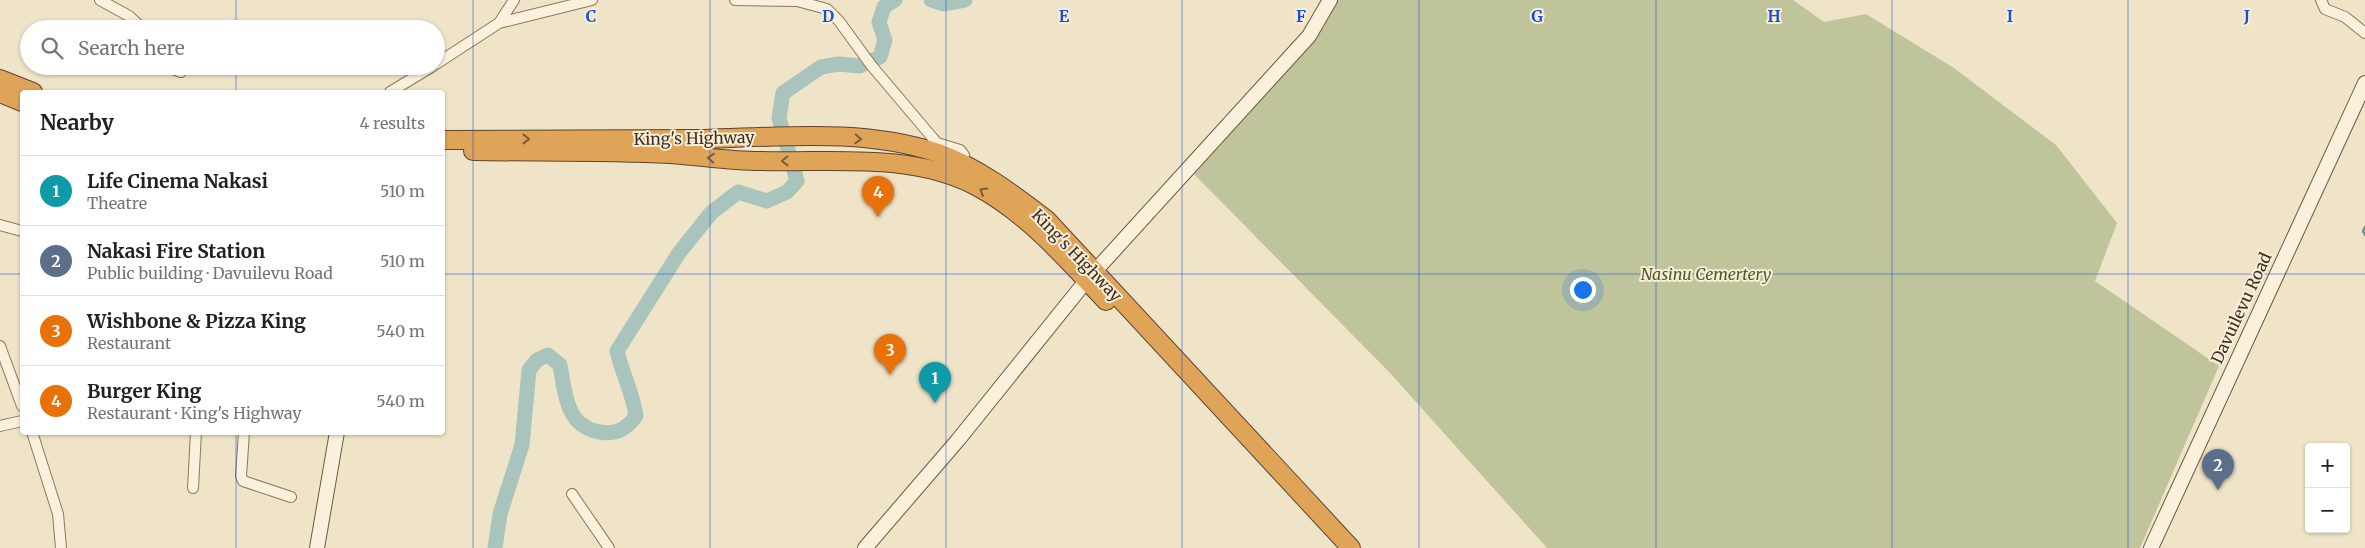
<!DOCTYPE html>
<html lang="en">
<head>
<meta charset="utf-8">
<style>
	:root { --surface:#fff; --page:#f6f6f6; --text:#202124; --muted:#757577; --line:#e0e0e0; --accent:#b45309 }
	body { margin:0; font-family:Merriweather,serif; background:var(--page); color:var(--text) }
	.controls { position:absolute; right:15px; bottom:15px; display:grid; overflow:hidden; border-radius:5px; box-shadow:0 1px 4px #0004 }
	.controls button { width:45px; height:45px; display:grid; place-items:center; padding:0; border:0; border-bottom:1px solid var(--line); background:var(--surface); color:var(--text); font:25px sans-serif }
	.you { position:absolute; left:1582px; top:289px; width:18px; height:18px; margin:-12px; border:4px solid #fff; border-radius:50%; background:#1a73e8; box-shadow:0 0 0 8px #1a73e833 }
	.badge { display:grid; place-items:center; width:32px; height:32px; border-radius:50%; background:var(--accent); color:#fff; font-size:16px; font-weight:700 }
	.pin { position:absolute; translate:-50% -41px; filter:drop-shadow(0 1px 2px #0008) }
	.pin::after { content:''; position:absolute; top:26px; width:18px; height:15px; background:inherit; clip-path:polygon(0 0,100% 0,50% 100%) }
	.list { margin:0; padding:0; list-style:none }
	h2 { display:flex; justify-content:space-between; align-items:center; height:65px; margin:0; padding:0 20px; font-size:21px }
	h2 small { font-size:16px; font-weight:400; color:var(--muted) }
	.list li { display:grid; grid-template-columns:32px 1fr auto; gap:15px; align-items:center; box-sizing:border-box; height:70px; padding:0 20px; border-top:1px solid var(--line) }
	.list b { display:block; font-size:19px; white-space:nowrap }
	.list p { margin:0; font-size:16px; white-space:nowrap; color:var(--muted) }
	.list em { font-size:16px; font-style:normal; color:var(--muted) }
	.icon { flex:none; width:28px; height:28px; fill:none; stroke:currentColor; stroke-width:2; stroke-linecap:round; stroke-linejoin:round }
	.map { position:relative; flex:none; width:2365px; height:548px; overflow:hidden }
	.search { position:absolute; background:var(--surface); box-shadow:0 1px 4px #0004; left:20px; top:20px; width:425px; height:55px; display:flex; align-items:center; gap:12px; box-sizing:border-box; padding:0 18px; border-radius:28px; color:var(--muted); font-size:19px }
	.panel { position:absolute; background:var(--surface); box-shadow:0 1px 4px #0004; left:20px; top:90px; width:425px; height:345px; border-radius:5px }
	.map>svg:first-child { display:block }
	.cemetery { fill:#bfc49a }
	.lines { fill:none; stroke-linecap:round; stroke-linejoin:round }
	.stream { stroke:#6f938a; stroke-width:2.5 }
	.river { stroke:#a9c4bc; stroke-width:15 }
	.street-casing { stroke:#8d765c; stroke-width:12 }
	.secondary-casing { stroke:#6f573f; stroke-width:16 }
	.highway-casing { stroke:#5b4430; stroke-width:20 }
	.street { stroke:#faf1dc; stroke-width:10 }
	.secondary { stroke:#faf1dc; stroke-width:14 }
	.highway { stroke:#e0a458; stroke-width:18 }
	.oneway { stroke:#7e5d36 }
	.grid { fill:none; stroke:#1d4ed8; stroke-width:1; stroke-opacity:0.55 }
	.labels { text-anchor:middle; stroke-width:4; stroke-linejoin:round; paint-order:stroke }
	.street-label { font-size:16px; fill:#3d2e20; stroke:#f7eed8 }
	.park-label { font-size:16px; font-style:italic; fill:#4d5a26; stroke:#f7eed8 }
	.grid-label { font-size:16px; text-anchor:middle; font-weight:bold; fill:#1d4ed8; stroke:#f7eed8; stroke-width:4; stroke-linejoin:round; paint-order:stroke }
</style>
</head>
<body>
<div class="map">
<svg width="2365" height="548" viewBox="0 0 2365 548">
	<rect width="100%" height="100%" fill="#f0e4c8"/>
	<path class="cemetery" d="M1337,0h456l31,22 42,-8 88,54 102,77 61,78 -22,58 124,85 -79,182h-593l-157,-175 -198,-201 131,-144z"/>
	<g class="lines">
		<path class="stream" d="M2365,227l-2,4 2,4"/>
		<path class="river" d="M931,0l12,4 22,-4
			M495,548l5,-34 22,-69 7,-75 8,-10 11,-5 12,10c5,28 6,62 40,67 17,3 26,-3 36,-16 -3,-22 -14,-43 -19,-65l62,-98 32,-40 27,-21 29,9 20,-9 10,-11 -18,-63 4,-25 38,-26 17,-3 22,2 20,-9 5,-17 -6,-18 5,-15 11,-7"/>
		<g class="street-casing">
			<path id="street" d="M100,0l29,16 14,13
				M735,0l62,1 30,8 12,12 32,44 60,71 6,7 23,7 4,5 -3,8
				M2321,0l4,9 20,8 20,16
				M499,23l93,-23
				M436,64l63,-41 15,-23
				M164,66l17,6
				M390,92l43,-26
				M0,225l22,6
				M0,346l22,60
				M0,426l22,-5
				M32,432l26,82 3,34
				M244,432l-3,44 2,5 48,16
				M193,488l3,-56
				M572,494l37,54"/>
		</g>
		<g class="secondary-casing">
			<path id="secondary" d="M317,548l20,-116
				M865,548l93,-108 128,-159 223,-245 21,-36
				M2151,548l214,-465"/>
		</g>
		<g class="highway-casing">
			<path id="highway" d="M0,79l33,13
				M0,93l22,9
				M442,140c88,-1 175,0 262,-1 76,-2 160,-11 234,14 41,15 75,41 109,67l304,328
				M473,151c65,1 131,0 197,3 30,2 60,7 90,7 72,2 150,-9 216,25 51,27 91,74 130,115"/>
		</g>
		<use href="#street" class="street"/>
		<use href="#secondary" class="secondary"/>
		<use href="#highway" class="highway"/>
	</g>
	<defs><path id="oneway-chevron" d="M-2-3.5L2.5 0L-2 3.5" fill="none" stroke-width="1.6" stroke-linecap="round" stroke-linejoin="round" transform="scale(1.25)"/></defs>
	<g class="oneway">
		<use href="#oneway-chevron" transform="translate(526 139)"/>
		<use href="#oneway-chevron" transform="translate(858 139) rotate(3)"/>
		<use href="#oneway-chevron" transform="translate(711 158) rotate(-176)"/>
		<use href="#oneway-chevron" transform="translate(785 161) rotate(179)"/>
		<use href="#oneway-chevron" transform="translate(983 191) rotate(-149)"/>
	</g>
	<path class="grid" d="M236,0v29M473,0v548M710,0v548M946,0v548M1182,0v548M1419,0v548M1656,0v548M1892,0v548M2128,0v548M236,66v26M0,274h22M442,274h1923M236,432v116"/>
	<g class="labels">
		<g class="street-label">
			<text transform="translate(694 138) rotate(-1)" y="6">King's Highway</text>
			<text transform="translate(1077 255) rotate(46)" y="6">King's Highway</text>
			<text transform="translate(2241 308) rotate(-65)" y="6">Davuilevu Road</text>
		</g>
		<g class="park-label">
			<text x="1706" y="280">Nasinu Cemertery</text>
		</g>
	</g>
	<g class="grid-label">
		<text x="591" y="22">C</text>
		<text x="828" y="22">D</text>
		<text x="1064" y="22">E</text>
		<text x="1301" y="22">F</text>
		<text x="1537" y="22">G</text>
		<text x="1774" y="22">H</text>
		<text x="2010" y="22">I</text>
		<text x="2247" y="22">J</text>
	</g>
</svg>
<div class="controls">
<button>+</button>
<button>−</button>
</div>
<div class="you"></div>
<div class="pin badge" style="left:935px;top:403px;background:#0f9aa8">1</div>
<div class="pin badge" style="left:2218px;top:490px;background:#5c6f8a">2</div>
<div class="pin badge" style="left:890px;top:375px;background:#e8710a">3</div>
<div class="pin badge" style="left:878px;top:217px;background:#e8710a">4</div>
<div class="search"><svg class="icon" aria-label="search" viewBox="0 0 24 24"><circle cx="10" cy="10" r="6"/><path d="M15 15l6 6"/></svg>Search here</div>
<section class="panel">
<h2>Nearby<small>4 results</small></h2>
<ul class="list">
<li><span class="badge" style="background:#0f9aa8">1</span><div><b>Life Cinema Nakasi</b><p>Theatre</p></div><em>510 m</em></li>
<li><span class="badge" style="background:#5c6f8a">2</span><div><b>Nakasi Fire Station</b><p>Public building · Davuilevu Road</p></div><em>510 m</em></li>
<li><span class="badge" style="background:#e8710a">3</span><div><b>Wishbone &amp; Pizza King</b><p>Restaurant</p></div><em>540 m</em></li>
<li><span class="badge" style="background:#e8710a">4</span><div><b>Burger King</b><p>Restaurant · King's Highway</p></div><em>540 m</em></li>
</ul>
</section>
</div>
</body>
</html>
